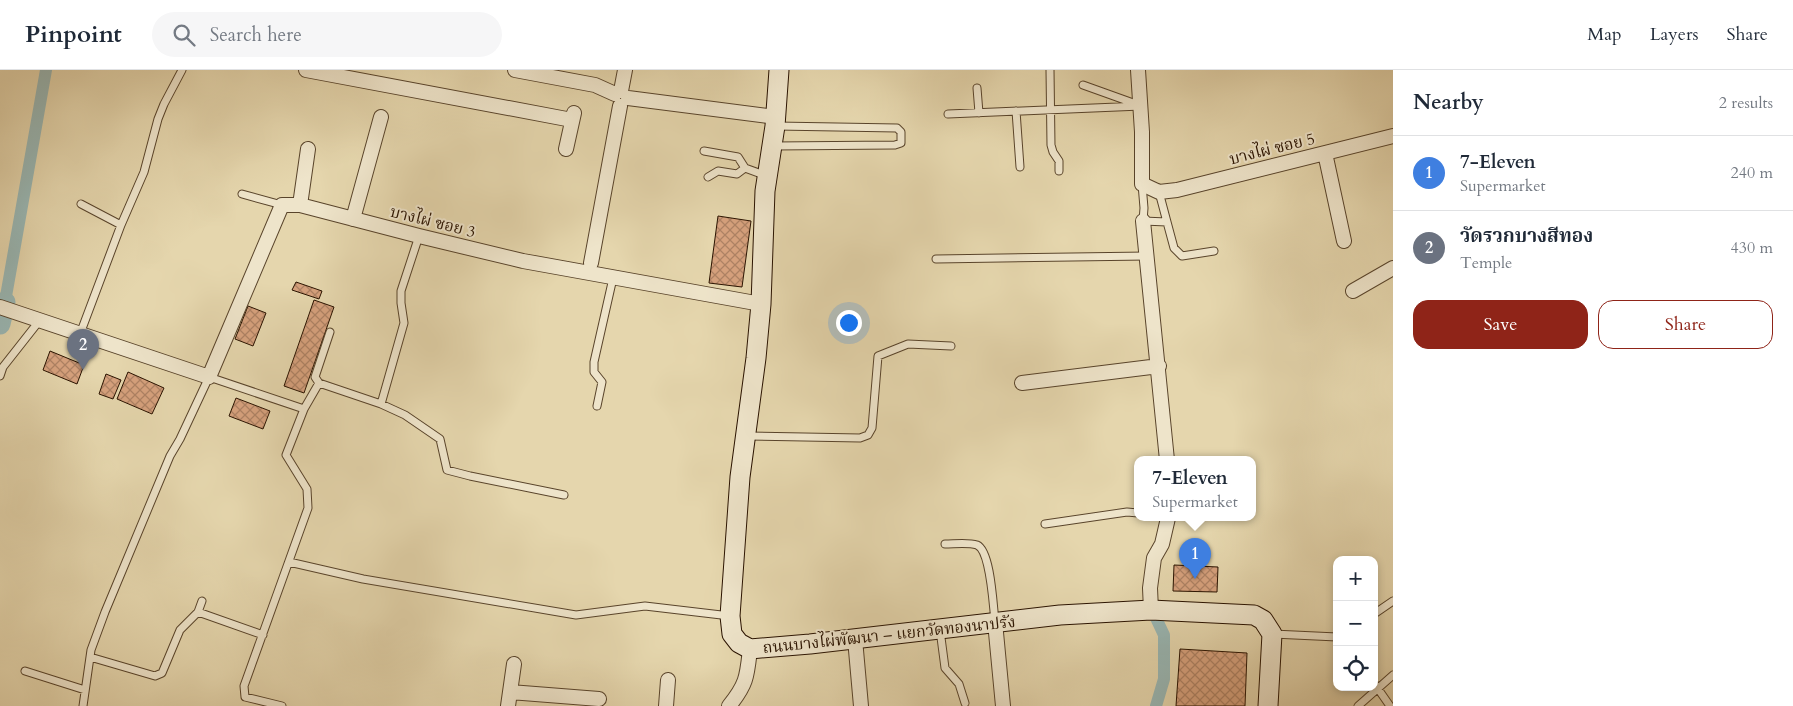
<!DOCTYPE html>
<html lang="en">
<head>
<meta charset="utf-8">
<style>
	:root { --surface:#fff; --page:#f6f6f7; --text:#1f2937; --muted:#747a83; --line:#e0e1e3; --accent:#8f2418 }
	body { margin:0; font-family:Cardo,"Noto Serif Thai",serif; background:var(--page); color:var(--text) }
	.controls { position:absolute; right:15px; bottom:15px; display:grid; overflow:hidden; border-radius:10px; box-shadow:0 2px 8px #0003 }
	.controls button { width:45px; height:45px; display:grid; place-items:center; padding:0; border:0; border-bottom:1px solid var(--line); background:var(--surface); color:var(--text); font:25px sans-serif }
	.you { position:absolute; left:848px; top:252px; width:18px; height:18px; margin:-12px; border:4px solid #fff; border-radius:50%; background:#1a73e8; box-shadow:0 0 0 8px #1a73e833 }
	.badge { display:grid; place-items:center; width:32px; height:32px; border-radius:50%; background:var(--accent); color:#fff; font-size:16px; font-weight:700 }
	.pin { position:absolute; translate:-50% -41px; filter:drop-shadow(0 1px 2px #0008) }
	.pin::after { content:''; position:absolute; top:26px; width:18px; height:15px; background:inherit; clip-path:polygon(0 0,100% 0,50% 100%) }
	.popup { position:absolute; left:1134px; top:386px; width:122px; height:65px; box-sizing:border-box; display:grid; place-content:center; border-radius:10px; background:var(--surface); filter:drop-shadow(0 1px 4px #0005); font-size:16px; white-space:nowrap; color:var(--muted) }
	.popup b { font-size:19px; color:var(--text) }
	.popup::after { content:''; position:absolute; left:50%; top:100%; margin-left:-10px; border:10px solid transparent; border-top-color:var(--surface) }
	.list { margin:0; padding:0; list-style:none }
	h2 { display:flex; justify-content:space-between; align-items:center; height:65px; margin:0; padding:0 20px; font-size:21px }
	h2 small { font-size:16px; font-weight:400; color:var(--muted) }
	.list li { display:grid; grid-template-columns:32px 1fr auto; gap:15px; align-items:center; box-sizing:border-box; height:75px; padding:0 20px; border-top:1px solid var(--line) }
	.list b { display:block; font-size:19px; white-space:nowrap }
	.list p { margin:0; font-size:16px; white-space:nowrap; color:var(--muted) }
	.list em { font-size:16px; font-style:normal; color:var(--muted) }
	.actions { display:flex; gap:10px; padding:15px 20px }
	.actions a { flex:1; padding:11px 0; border:1px solid var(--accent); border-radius:15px; text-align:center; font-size:18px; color:var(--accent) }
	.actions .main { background:var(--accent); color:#fff }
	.icon { flex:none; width:28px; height:28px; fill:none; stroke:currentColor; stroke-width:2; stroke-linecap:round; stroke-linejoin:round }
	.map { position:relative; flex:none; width:1393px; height:636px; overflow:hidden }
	header { display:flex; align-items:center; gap:30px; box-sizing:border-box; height:70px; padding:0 25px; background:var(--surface); border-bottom:1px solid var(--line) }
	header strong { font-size:24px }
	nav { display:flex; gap:28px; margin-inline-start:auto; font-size:18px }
	.search { width:350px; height:45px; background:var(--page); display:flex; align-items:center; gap:12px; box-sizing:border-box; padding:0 18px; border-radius:28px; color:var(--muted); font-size:19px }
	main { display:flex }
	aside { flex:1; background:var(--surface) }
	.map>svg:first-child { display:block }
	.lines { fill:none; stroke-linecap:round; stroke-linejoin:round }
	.canal { stroke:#99b7b4; stroke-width:12 }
	.river { stroke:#99b7b4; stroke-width:21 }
	.building { fill:url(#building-cross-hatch); stroke:#2a1300 }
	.lane-casing { stroke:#59442b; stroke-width:9 }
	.street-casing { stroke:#59442b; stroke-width:16 }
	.secondary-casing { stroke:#2a1300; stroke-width:21 }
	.lane { stroke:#eee4ca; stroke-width:7 }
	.street { stroke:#eee4ca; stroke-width:14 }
	.secondary { stroke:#eee4ca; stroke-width:19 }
	.labels { text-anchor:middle; stroke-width:4; stroke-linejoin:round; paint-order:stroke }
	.street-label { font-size:16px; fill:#2a1300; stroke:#eee4ca }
</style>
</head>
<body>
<header>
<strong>Pinpoint</strong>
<div class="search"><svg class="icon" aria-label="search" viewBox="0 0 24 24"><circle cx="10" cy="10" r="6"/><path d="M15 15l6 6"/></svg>Search here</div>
<nav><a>Map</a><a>Layers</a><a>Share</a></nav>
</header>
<main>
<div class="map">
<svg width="1393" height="636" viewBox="0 0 1393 636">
	<defs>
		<pattern id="building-cross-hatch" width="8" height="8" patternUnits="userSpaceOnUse" patternTransform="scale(1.25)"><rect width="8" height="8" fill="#d6a17d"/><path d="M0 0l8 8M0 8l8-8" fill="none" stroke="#ae8264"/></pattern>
	</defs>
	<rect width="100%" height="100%" fill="#e5d6ad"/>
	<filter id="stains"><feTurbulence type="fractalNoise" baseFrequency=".004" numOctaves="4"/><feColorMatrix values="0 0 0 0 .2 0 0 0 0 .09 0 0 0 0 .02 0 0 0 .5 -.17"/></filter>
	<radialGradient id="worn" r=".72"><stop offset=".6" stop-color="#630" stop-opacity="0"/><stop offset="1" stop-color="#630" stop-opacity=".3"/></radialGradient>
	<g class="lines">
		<path class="canal" d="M5,232l41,-232
			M1156,548l8,17v44l-8,27"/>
		<path class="river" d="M0,254l5,-22"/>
	</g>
	<path class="building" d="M718,146l33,5 -9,66 -33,-4z
		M296,212l26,9 -3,8 -27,-9z
		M314,230l20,7 -30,86 -20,-7z
		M248,236l18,7 -13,33 -18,-7z
		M50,281l34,14 -7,19 -34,-14z
		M128,302l36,16 -12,26 -35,-15z
		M106,304l15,6 -8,19 -14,-5z
		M236,328l34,13 -7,18 -34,-13z
		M1174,495l44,2 -1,25 -44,-1z
		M1180,579l67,4 -2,53h-69z"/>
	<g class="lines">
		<g class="lane-casing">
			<path id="lane" d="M1050,0l1,75 2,7 6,9v10
				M1083,15l53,19
				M977,18l2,25
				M1016,41l4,56
				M948,44l193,-8
				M774,76l121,-1 6,-2v-11l-4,-4 -121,-2
				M704,81l34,6 7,11 22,8
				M708,107l10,-6 19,3 8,-6
				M1142,114l2,24 -1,13 24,1 -8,-30
				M242,124l40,11
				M1167,152l7,26 8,8 32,-5
				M121,155l23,-53 14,-53 6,-15 18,-34
				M936,189l211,-3
				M330,262l-15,45 4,6 62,21 24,11 35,24 7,31 23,6 94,19
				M80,264l41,-109 -40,-21
				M0,306l3,-9 37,-47
				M381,334l23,-81 -3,-20v-12l18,-55
				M597,336l5,-24 -8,-10v-10l19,-84
				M304,339l15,-26
				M746,366l114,2 8,-3 4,-7 6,-72 30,-12 43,2
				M1045,454l82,-12 11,1
				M945,474c9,0 23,-2 32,1 14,6 16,61 18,76
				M289,492l74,17 213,36 69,-9 85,10
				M198,542l65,23
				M1374,544l19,-13
				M940,560l5,38 14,16 6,19
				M1273,564l64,3
				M90,587l65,19 7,-3 18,-43 18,-18 4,-11
				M25,601l60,19
				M1374,613l16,23
				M83,636l8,-56 14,-38 65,-156 10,-17 29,-62 95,32 -18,46 21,34 1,19 -64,178 1,11 37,9
				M1358,636l35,-31"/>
		</g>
		<g class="street-casing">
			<path id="street" d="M306,0l266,50
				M515,0l80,15 20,9
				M1138,0l4,62v52l17,8 18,-2 216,-54
				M621,21l4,-21
				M628,28l148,19
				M566,79l8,-36
				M1325,83l19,88
				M300,135l8,-56
				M353,149l28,-102
				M1143,151l24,239
				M591,193l29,-157
				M1353,221l40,-23
				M0,237l209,70 73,-172h18l119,31 104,25 238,43
				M1022,313l137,-17
				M1151,540l-1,-22 4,-30 8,-14 6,-26
				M995,552l8,84
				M855,569l6,67
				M510,622l89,7
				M508,636l6,-42
				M666,636l2,-26
				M729,636c18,-22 18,-30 21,-57"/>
		</g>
		<g class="secondary-casing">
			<path id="secondary" d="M779,0l-4,56 -10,65 -4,113 -5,54 -16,119 -10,139 2,18 7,9 11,6 60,-5 250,-29 91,-5 103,5 9,5 9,14 -4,72"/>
		</g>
		<use href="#lane" class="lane"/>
		<use href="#street" class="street"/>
		<use href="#secondary" class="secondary"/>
	</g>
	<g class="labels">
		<g class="street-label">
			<text transform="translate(1272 78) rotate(-14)" y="6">บางไผ่ ซอย 5</text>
			<text transform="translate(433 151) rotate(14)" y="6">บางไผ่ ซอย 3</text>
			<text transform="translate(889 564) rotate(-6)" y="6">ถนนบางไผ่พัฒนา – แยกวัดทองนาปรัง</text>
		</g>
	</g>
	<rect width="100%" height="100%" filter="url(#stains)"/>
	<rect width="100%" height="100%" fill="url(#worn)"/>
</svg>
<div class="controls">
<button>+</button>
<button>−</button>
<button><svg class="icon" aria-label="locate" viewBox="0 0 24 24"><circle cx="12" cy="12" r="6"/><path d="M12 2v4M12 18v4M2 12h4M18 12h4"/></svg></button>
</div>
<div class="you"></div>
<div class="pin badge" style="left:1195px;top:509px;background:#3f7fe0">1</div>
<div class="popup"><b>7-Eleven</b>Supermarket</div>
<div class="pin badge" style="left:83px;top:300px;background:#6b7280">2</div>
</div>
<aside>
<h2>Nearby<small>2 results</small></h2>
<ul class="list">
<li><span class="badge" style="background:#3f7fe0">1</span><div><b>7-Eleven</b><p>Supermarket</p></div><em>240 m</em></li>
<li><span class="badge" style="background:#6b7280">2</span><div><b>วัดรวกบางสีทอง</b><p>Temple</p></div><em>430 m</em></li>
</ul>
<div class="actions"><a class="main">Save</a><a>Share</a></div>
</aside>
</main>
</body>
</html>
